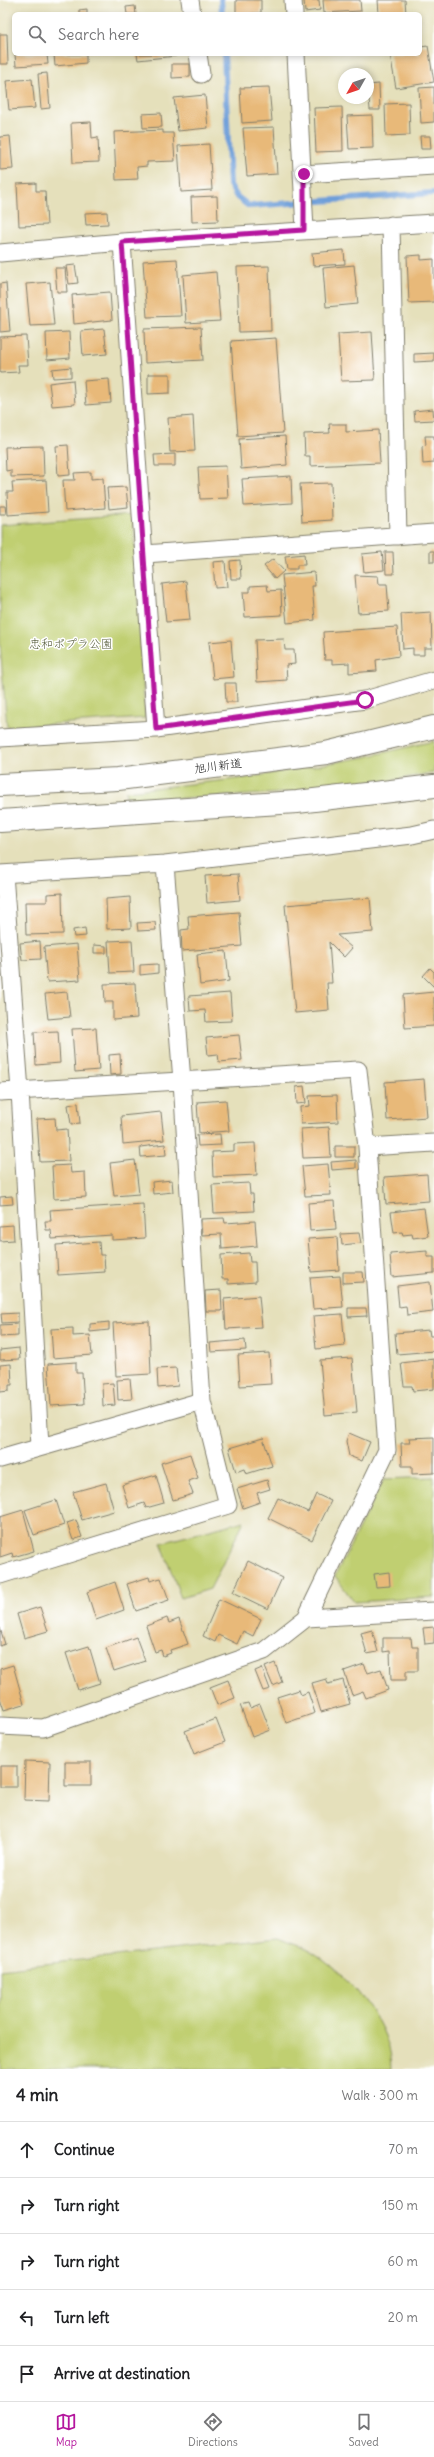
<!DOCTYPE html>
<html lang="en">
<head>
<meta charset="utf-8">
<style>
	:root { --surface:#fff; --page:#f6f6f6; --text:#202124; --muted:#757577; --line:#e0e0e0; --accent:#b5179e }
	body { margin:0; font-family:Delius,"Klee One",sans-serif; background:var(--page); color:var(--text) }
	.compass { position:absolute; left:338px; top:68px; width:36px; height:36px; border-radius:50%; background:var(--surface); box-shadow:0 2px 6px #0003; rotate:230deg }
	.stop { position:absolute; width:12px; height:12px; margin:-9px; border:3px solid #b5179e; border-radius:50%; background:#fff }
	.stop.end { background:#b5179e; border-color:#fff; box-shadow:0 1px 4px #0008 }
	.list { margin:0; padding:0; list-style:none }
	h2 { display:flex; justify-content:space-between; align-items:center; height:52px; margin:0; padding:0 16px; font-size:17px }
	h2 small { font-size:13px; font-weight:400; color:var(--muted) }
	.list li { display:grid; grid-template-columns:26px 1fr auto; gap:12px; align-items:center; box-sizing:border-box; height:56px; padding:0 16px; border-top:1px solid var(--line) }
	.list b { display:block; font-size:15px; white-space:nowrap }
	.list em { font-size:13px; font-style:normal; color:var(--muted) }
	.icon { flex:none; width:22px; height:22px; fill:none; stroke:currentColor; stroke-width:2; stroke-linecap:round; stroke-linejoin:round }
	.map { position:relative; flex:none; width:434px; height:2069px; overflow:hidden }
	.search { position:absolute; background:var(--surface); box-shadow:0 2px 6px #0003; left:12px; right:12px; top:12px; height:44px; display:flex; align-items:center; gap:10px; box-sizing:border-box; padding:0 14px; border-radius:6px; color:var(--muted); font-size:15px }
	.sheet { height:332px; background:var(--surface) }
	nav { display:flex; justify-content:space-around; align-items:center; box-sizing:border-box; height:56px; border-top:1px solid var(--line); background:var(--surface); font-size:11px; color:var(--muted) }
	nav a { display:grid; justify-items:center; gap:2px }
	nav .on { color:var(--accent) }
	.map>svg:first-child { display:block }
	.green { fill:#c0cf71; stroke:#6e7646 }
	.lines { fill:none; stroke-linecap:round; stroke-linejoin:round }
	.stream { stroke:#6e9fd9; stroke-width:6 }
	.building { fill:#e8b979 }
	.street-casing { stroke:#807e6c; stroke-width:19 }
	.highway-casing { stroke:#807e6c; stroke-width:24 }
	.street { stroke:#fff; stroke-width:17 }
	.highway { stroke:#fff; stroke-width:22 }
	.route { stroke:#b5179e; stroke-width:5 }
	.labels { text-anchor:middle; stroke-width:3; stroke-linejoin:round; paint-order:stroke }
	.park-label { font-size:12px; fill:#555b3a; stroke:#fff }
	.street-label { font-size:12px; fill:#1c1c1c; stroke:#fff }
</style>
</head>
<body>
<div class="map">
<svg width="434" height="2069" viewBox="0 0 434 2069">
	<rect width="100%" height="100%" fill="#fff"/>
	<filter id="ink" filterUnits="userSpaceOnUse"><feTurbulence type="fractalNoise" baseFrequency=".025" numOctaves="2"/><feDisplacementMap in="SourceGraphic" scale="8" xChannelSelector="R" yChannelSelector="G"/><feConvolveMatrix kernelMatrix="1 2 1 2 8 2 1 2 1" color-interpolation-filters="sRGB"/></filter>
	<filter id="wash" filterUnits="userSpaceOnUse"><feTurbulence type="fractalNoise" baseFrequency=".012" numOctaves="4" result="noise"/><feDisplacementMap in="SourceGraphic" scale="16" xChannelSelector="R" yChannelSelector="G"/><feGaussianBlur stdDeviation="0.9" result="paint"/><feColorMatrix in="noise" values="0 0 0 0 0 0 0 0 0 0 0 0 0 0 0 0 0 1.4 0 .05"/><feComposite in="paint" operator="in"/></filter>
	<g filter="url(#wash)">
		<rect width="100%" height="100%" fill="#e5e0bb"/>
		<path class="green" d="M133,515l12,203 -138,9 -7,-82v-120z
			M434,741v31c-100,23 -206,23 -308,29v-10l120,-13 119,-21z
			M434,1477v120l-80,5 -19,-26 49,-97z
			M244,1521l-34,68 -29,9 -20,-55z
			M278,1938c13,6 31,10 42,19 33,23 72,70 72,112h-392v-100z"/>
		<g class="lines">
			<path class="stream" d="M221,0l1,14
				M224,54l6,131 7,12 12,9 185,-13"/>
		</g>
		<g id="blocks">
			<path class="building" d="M236,0h25v13l-25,1z
				M304,0h15l1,10 -15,2z
				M323,0h37l1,11 -37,2z
				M378,0h27l1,14h-27z
				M135,6l1,8h-9l-1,-7z
				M87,9v5h-8v-4z
				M0,34h7l1,30h-8z
				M428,46l6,36 -38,6 -6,-34h30v-7z
				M15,54h32l1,10 -32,2z
				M54,54h32v9l-31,3z
				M137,54h38l1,2 -38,4z
				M172,64h18v13l-18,1z
				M47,73l3,35 -9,1 -3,-35z
				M32,79l3,29 -26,2 -3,-29z
				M379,84l1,26h-10l-2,-25z
				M269,87l3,34 -30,2 -2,-35z
				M434,87v35l-13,1 -2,-35z
				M205,95l3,33 -30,3 -4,-33z
				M409,103l1,32 -24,1 -1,-32z
				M342,107l1,44 -27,1 -2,-44z
				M161,113l1,14 -19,1 -1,-14z
				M372,115l1,33 -24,1 -2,-33z
				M91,122l1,16 6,-1 1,25 -26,1 -2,-40z
				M274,127l3,47 -30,2 -4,-48z
				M163,130v3h10l2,28 -28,1v4l-10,1 1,12 -22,1 -2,-48z
				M10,136l3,33 -13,1v-33z
				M420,136h10l1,13h-10z
				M209,144l3,46 -31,2 -3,-46z
				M36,183v8h9l2,34 -28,1 -2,-42z
				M217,196l1,25 -26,1 -1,-25z
				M107,212l1,12 -22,1 -1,-12z
				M344,250l1,14 -32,2 -1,-13z
				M421,255v5l13,-1v43l-25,1 -2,-47z
				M177,259l4,57 -34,1 -4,-56z
				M75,265l3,18 -9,1 -3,-18z
				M354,265l4,39 -32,3 -3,-39z
				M269,266l2,65 -32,1 -2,-65z
				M55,268h10l2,24h-10z
				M216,272l4,49 -34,2 -3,-48z
				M50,282l4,43 -24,1 -4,-42z
				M6,283l4,48 -10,1v-48z
				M110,292l2,28 -38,4 -2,-29z
				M201,327l2,33 -58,3 -1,-34z
				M104,329l3,25 -24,2 -2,-25z
				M69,332l1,26 -23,2 -1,-27z
				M372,332l3,48 -34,1 -3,-47z
				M26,336l2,29h-10l1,7 -19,1v-36z
				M276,338l7,95 -45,3 -7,-95z
				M434,353v8l-20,1v-8z
				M71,367v10l-18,1 -1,-9z
				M148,374h22v19l-22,1z
				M109,379l2,24 -25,2 -2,-24z
				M73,380l2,24 -23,2 -3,-23z
				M433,409l1,11 -19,1 -1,-10z
				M193,416l2,35 -25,1 -2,-34z
				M329,424h17v8l32,-2 2,33 -70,3v-10h-5l-1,-22 26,-1z
				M285,436l2,29 -46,4 -2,-30z
				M425,436h9v27l-11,1 -1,-18 4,-1z
				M68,445l2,30 -12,1 -2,-30z
				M43,446l1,30 -33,1v-7l-5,1 -1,-24z
				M175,454v12h-20l-1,-11z
				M226,466l2,32 -28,1 -2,-32z
				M91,472v7l12,-1 2,30 -40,3 -2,-31h12l-1,-7z
				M291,476l1,27 -48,3 -2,-27z
				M46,480l2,32 -40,3 -1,-23h6l-1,-10z
				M331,483l1,37 -30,2 -2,-38z
				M126,487l2,20 -19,2 -2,-21z
				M0,506h5l1,8h-6z
				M430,551h4v11h-4z
				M382,552l2,18 -20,2 -2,-18z
				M385,552h8l1,22h-8z
				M304,554l1,11h-8v4h-10l-2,-13z
				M273,559l11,12 -9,8 -11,-13z
				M240,560l1,19h-10l-1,-18z
				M225,561l2,26 -12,1 -2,-26z
				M314,572l1,14h-3l3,34 -28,3 -5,-48z
				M355,575l23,1 1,8h8l2,27 -31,2z
				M186,581l4,39 -24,2 -4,-38z
				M267,585l1,6 13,-1 1,25 -37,2 -2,-25h7v-6z
				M431,612l1,36h-8v7h-11v-7l-10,1 -2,-35z
				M397,627l2,29 -23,4 1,11 -28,2v-10l-17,1v-4h-7l-2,-28z
				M284,639l1,11h9l1,14 -9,1 1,15 -30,2 -2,-42z
				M231,640l3,37 -21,2 -4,-37z
				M225,683h11l1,19h-11z
				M238,874l2,26 -33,3 -2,-27z
				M62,893l1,41 -37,1 -1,-33h22v-8z
				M130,897l1,31 -24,1 -1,-30z
				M370,898l3,34 -36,3 15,13 -8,9 -15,-15 3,41h-5l2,27 -34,3 -10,-108z
				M239,912l3,34 -60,5 -1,-21 8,-1 -1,-13z
				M155,922l1,8 -18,1 -1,-8z
				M85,928l1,8 -12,1 -1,-7z
				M132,940l2,32 -24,1 -2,-32z
				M40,941l1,18 -19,1 -2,-17z
				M77,944l3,36 -33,2 -3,-35z
				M94,945l12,1v7h-12z
				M226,951l3,30 -29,4 -3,-31z
				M158,964v9l-18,2v-10z
				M430,968l4,4v15l-11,-11z
				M135,983l2,35 -24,2v-18h-8l-1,-18z
				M67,992l3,25 -22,2 -3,-25z
				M434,992v34l-29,2 -2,-33z
				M230,993l2,28 -26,1 -1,-12 -15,1 -1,-15z
				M96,1028l3,42 -24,2 -3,-43z
				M58,1031l2,32 -24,2 -2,-33z
				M239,1035l3,25 -23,2 -1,-8 -10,1 -2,-17z
				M120,1054l1,20 -11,1 -1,-20z
				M424,1079l3,38 -40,3 -2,-38z
				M304,1086l2,17 -9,1 -1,-17z
				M337,1095l1,27 -37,2 -1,-17 10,-1 -1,-10z
				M226,1100l3,31 -30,2 -2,-31z
				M78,1103l2,20 -9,1 -3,-19z
				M161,1112l3,28 -41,4 -2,-28z
				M55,1118l1,12 11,-1 2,32 -29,1 -3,-43z
				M329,1127l2,30 -28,1 -2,-29z
				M220,1134l1,11 -23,1 -1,-11z
				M255,1143l2,32 -44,2 -1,-25 22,-1v-7z
				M165,1144l1,11 -25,2 -1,-10z
				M335,1146h19v11h-19z
				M135,1160l4,34 -25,2 -4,-33z
				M356,1160v8l-24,2 -1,-8z
				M328,1164l3,31 -26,1 -3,-30z
				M70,1165l1,8 14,-1 1,25 -32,2 -2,-33z
				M427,1174l2,27 -43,3 -2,-27z
				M172,1180l1,12 -20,2 -1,-12z
				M249,1183l1,11h3l1,17 -40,2 -2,-28z
				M12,1196l1,8 -13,1v-8z
				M334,1201l2,28 -26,2 -2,-28z
				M143,1204l2,34 -33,2v-5l-60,4 -1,-9h-5l-1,-9h6l-1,-11z
				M424,1208l4,28 -15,2 -1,-4 -9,1 -1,-3 -8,1 -3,-21z
				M224,1218l1,5 30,-2 2,25 -35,3 -1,-15 -19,1 -1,-16z
				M13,1225l1,15 -14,1v-15z
				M359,1233l2,10 -19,2 -1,-11z
				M337,1237l2,33 -28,2 -3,-33z
				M99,1242l1,13h4l1,17 -47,3 -2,-30z
				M427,1251v6h7v16l-42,4 -2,-23z
				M249,1253l1,9h5l1,20 -28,2v-5h-6l-1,-24z
				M343,1272h20l1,10 -21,1z
				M340,1276l3,31 -30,2 -3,-31z
				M430,1282l3,30 -26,3 -1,-9 -7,1 -2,-21z
				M221,1290l1,21h-16l-1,-20z
				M259,1296l3,31 -36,2 -2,-30z
				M348,1308h18l1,8 -19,1z
				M18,1313v9l-16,1 -1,-9z
				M342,1314l3,32 -29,3 -3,-33z
				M149,1321l2,53 -35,2 -3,-53z
				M109,1322v8l-19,2v-8z
				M18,1324v12l-18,1v-12z
				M73,1328v8l17,-1 2,20 -39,3 -2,-29z
				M429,1330l1,6h4v15l-37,3 -2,-21z
				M245,1340l1,10 -35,2 -1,-9z
				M19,1348l1,11 -20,1v-10z
				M269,1353l2,31 -31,2 -2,-31z
				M352,1358l5,54 -32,3 -5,-55z
				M434,1359v30l-21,2 -1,-5h-8l-3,-23z
				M76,1362v11h6l2,31 -33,2 -3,-42z
				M11,1364l1,21h-3v6l-9,1v-27z
				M176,1368l2,18 -20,2 -1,-19z
				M130,1379l2,20 -14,1 -1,-20z
				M113,1383l2,22 -12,1 -1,-22z
				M349,1433l21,9 -8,19 -13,-5 -3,-15z
				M434,1437v36l-22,1v-8h-10l-1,-23h9l-1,-5z
				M263,1438l9,28 -26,8 -2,-5 -8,3 -7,-24z
				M190,1454l8,24 -10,3 5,13 -20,6 -12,-37z
				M156,1475l8,28 -18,5 -2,-5 -15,5 -7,-23z
				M267,1480l3,9 -13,4 3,9 -17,6 -6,-19z
				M106,1483l8,28 -32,9 -9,-28z
				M316,1494l15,7 -19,39 -44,-22 10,-20 30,14z
				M56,1500l8,25 -30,10 -9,-25z
				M23,1510l11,41 -21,6 -1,-4 -12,4v-40z
				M76,1520l6,17 -9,3 -6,-17z
				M248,1561l34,17 -14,31 -35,-17z
				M389,1572l1,14 -14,1 -2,-13z
				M149,1577l1,4 11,-3 8,22 -33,11 -9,-27z
				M115,1582l9,28 -28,10 -9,-28z
				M219,1599l42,20 -8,17 -10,-5 -6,13 -19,-9 -3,7 -12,-6z
				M40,1607l8,24 -24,7 -7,-24z
				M167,1618l2,5 10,-4 9,25 -18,6 1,3 -8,3 -2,-6 -6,2 -9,-26z
				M434,1627v16l-9,1 -2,-16z
				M0,1628l5,16 -5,2z
				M372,1630l6,22 -11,2 -6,-21z
				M136,1637l9,24 -31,10 -8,-23z
				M383,1638h28l1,9h6v24h-12v9h-15l-1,-29 -7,1z
				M89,1646l11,37 -22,7 -12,-37z
				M275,1663l7,19 -9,4 -8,-19z
				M364,1664l4,9 13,-4 7,21 -22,8 -3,-7 -11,4 -8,-24z
				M13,1665l11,39 -20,6 -4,-12v-29z
				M262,1668l8,21 -7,2 -8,-20z
				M326,1679l2,5 15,-4 7,24 -29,8 -9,-29z
				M228,1680l7,18 -18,7 -7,-18z
				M299,1690l2,5 7,-3 7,21 -29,10 -9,-26z
				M248,1703l2,5 10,-4 10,26 -18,7 -12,-32z
				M216,1719l9,23 -31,12 -9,-23z
				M25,1761l25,1 -1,39 -25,-1z
				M65,1762h26v24h-26z
				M0,1766h17v21h-17z"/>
		</g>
	</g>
	<g filter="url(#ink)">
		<use href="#blocks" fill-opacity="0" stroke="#807e6c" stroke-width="1"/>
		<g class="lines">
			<g class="street-casing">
				<path id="street" d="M190,0l2,14
					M293,0l1,14
					M198,54l3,20
					M296,54l9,176
					M303,174l131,-8
					M391,225l7,311
					M122,242l34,487
					M0,253l122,-11 312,-19
					M145,554l289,-21
					M0,738l156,-9 209,-29 69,-20
					M0,874l165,-10 247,-29 22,-5
					M4,874l16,217 20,355
					M0,1092l358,-22 9,77 20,303 -81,168 -42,33 -221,77 -43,-2
					M367,1147l67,-4
					M0,1459l202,-58 -20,-320 -17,-217
					M0,1575l228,-70 -26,-104
					M306,1618l128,-7"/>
			</g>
			<g class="highway-casing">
				<path id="highway" d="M0,785l118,-6 208,-26 108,-26
					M0,821l297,-19 137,-16"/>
			</g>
			<use href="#street" class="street"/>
			<use href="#highway" class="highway"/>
		</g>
	</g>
	<g class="lines" filter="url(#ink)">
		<path class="route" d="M304,174v56l-182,12 34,487 209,-29"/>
	</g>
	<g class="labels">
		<g class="park-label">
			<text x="71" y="648">忠和ポプラ公園</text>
		</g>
		<g class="street-label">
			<text transform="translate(218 766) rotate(-7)" y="4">旭川新道</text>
		</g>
	</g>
</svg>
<svg class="compass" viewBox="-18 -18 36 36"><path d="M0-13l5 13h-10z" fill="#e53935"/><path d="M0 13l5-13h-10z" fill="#757577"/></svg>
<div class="stop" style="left:365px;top:700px"></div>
<div class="stop end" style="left:304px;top:174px"></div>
<div class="search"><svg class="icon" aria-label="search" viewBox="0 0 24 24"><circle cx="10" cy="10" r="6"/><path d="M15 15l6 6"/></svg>Search here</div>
</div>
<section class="sheet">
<h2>4 min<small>Walk · 300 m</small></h2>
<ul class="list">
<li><svg class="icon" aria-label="ahead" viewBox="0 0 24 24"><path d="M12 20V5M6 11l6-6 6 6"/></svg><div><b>Continue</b></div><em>70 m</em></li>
<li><svg class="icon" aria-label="right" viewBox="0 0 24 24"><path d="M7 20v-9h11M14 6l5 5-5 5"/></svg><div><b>Turn right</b></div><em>150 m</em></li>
<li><svg class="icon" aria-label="right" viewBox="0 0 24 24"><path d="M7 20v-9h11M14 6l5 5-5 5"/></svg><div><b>Turn right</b></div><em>60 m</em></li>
<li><svg class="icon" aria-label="left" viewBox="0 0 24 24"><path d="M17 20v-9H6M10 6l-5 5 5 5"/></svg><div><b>Turn left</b></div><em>20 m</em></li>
<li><svg class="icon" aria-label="arrive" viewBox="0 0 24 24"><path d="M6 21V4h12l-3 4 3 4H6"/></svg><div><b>Arrive at destination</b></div></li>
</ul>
</section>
<nav>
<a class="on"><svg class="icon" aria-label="map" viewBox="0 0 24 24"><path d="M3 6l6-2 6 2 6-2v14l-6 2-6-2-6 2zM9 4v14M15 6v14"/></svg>Map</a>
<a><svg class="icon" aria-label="directions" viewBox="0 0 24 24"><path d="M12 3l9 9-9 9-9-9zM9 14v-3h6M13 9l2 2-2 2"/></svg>Directions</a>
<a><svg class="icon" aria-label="saved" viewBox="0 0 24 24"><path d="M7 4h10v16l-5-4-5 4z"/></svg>Saved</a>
</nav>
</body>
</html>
